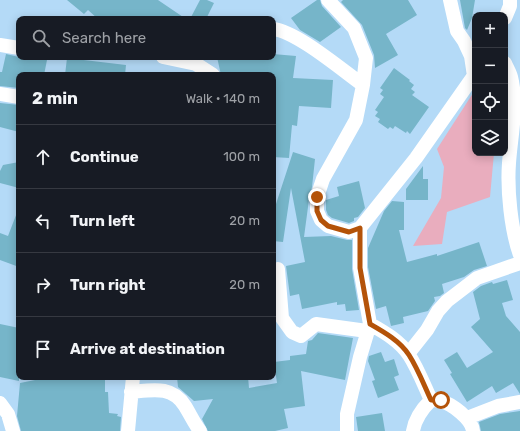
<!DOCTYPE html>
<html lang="en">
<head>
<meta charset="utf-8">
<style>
	:root { --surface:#171b24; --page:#20242c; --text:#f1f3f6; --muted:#9ea1a6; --line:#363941 }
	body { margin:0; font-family:Rubik,sans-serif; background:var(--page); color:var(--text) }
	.controls { position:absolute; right:12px; top:12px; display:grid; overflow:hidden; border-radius:8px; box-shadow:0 2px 10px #0003 }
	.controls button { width:36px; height:36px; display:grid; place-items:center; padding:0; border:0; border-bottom:1px solid var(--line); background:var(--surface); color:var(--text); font:20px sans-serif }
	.stop { position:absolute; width:12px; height:12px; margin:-9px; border:3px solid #b45309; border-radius:50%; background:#fff }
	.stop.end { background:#b45309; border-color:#fff; box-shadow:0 1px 4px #0008 }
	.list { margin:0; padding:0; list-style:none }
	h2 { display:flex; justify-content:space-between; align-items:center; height:52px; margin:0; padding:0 16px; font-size:17px }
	h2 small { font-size:13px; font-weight:400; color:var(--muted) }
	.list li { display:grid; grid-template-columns:26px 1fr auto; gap:12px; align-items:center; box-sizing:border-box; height:64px; padding:0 16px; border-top:1px solid var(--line) }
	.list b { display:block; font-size:15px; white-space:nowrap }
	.list em { font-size:13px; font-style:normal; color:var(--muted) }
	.icon { flex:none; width:22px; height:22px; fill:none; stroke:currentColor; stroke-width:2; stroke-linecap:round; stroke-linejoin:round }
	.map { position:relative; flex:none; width:520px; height:431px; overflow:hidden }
	.search { position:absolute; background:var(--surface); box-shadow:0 2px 10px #0003; left:16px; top:16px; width:260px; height:44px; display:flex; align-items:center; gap:10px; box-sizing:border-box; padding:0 14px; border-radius:8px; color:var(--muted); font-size:15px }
	.panel { position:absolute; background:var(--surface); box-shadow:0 2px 10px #0003; left:16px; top:72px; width:260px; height:308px; border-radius:8px }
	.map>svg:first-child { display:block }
	.green { fill:#e9adbe }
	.building { fill:#76b5c9 }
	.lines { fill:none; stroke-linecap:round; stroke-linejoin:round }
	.minor { stroke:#fff; stroke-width:14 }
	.route { stroke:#b45309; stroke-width:5 }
</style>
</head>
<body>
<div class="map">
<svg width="520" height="431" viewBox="0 0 520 431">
	<rect width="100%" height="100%" fill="#b4daf7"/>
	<path class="green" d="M475,90v63h19l-4,44 -43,15 -5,32 -29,2 28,-48 3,-31 -7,-18z"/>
	<path class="building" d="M67,0h91l28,19h-88l-10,-9 -4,4z
		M200,0h7l7,3 -8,16h-16z
		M317,0h3l2,6 19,21 -21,15 -20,-12 -9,-12z
		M343,0h65l9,15 -31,19 12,21 -23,13 -1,-13 -12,-30 -21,-23z
		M460,0h15l-3,18 -5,12 -2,-2z
		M6,54l13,3h12l16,3 -3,15h-25v13l-19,-2v-14h2z
		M273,54l23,2 -3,22 40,2 -2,28 -32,-2 -2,20 -5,-1 -3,33 -16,-1v-82h-52l-4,-18h56z
		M67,58l59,7 -1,10h-60z
		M394,68l16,12 -1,1 5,4 -3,4 4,3 -3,3 17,12 -19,27 -3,-3 -1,2 -11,-7 -2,3 -3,-2 -2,2 -10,-7 2,-3 -5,-3 3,-4 -3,-2 9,-13 -4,-3 3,-4 -3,-2z
		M0,103l19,2v27l-19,-5z
		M293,152l22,7 -3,28 -3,10 -1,10 -4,30 27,-1 16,4h5v29l7,41 -13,1 -1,-7 -8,1v-3l-35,7 -3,-15 -9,2 -4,-30 19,-4 -14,-74 -8,54 -10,-1v-37h3z
		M19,162v26l-19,-5v-12l3,-6z
		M423,166v13h5v21h-22v-11z
		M359,181l6,27 -7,9 -4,1v3l-5,2 -17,-5 -4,-3 -2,-5v-10l13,-4 -2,-9z
		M392,201l12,1v28h-5l8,32 30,-8v2l42,-14 8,24 -13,4 -10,7 -22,7 2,9 -4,3 -6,1 1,4 -7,10 -25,6 1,6 -13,3 -5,-20 -10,3 -8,-42v-19l16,-37z
		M18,210h1v57l-19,-7v-27l8,3z
		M507,280l6,20 -11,3 4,13 14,16v62l-7,-11 -17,10 -4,-7 -25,16 -17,-28 2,-1 -8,-13 13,-8 10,16 26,-16 -22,-25 9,-8 -7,-27 8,-6 11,-4 1,2z
		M0,324l19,4v53l-19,-4z
		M318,333l35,5 -8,42 -44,-9 4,35 -21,3 4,19 -13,3h-67l-6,-12 11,-20 -19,2 -16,-14 -1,-10h28v3l16,-3h27l1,11 28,-5 -3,-21 16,-2v-4l16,-2 2,-13 4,-1z
		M381,352l4,10 9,-3 5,16 -5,2 5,13 -21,8 -6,-17 3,-1 -7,-19 1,-5z
		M50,377h55v15h3l1,21 9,1 -1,2 4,1 -1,14h-99l-4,-15 3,-33z
		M520,411v20h-39l-2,-9 21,-8z
		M382,413l3,18h-27l-2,-14z"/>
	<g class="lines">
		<path class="minor" d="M328,0l26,28 12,30 -3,27 -7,35 -33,59 -6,18v14l4,9 7,6 21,6 11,-4
			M450,0l7,31 7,10 7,15 3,20
			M505,18l5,-12v-6
			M273,29c23,2 69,41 90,56
			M0,45l19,3
			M163,57l33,7 17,11
			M505,63c2,5 5,10 6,14 7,28 0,58 -2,86 -2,27 2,67 11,92
			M0,94l19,3
			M278,269l4,49 10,14 9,4 15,-12 51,7
			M370,324c14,8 30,17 39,31 9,14 15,30 22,45 -9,9 -16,18 -18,31
			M408,354l19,-24 11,-19 9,-10 30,-23 43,-15
			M131,392c21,-2 41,-7 54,14 5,8 9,17 15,25
			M431,400c3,0 7,0 10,1 11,3 31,18 32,30
			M0,403l8,11 5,17
			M467,418l31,-12 22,-4
			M128,431l5,-54
			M347,431v-17l13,-57 10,-33 -10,-56v-40l56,-70 59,-84"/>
	</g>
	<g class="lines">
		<path class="route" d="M317,197v14l4,9 7,6 21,6 11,-4v40l10,56c14,8 30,17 39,31 9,14 15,30 22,45h10"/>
	</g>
</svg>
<div class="controls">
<button>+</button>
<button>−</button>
<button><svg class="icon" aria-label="locate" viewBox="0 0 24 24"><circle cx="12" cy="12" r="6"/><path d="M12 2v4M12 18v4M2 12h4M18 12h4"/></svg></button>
<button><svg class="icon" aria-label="layers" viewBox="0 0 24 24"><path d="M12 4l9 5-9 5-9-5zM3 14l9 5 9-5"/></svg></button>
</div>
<div class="stop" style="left:441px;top:400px"></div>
<div class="stop end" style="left:317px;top:197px"></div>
<div class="search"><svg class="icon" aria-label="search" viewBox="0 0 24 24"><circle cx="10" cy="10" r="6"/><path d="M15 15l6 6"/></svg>Search here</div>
<section class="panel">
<h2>2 min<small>Walk · 140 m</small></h2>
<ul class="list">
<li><svg class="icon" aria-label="ahead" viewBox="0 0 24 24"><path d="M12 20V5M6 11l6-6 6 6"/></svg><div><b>Continue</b></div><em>100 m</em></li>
<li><svg class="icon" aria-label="left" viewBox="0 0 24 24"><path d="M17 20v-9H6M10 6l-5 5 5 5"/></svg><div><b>Turn left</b></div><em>20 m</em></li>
<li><svg class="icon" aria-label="right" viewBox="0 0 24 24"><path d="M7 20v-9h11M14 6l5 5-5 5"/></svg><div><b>Turn right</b></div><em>20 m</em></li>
<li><svg class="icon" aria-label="arrive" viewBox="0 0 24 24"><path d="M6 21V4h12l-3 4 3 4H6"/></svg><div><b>Arrive at destination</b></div></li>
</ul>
</section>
</div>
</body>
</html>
